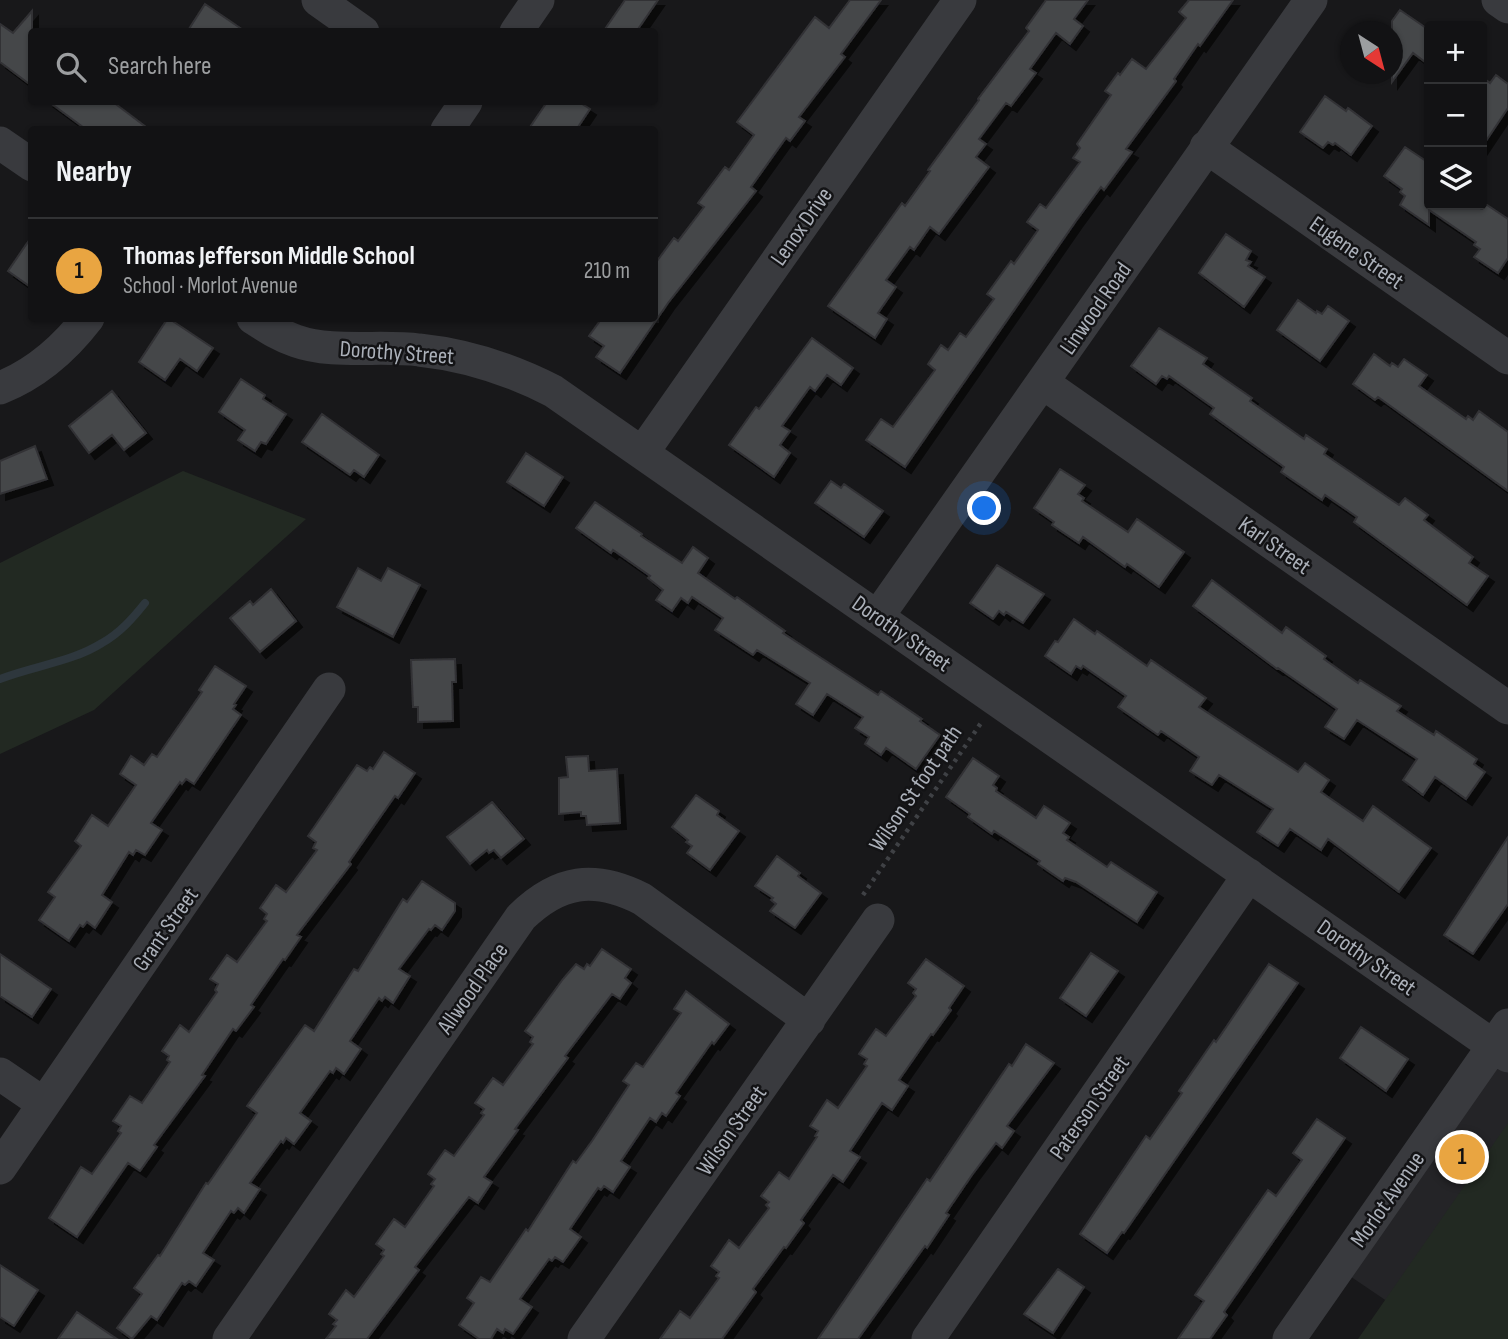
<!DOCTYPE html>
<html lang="en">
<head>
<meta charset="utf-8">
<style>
	:root { --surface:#121214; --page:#1f2022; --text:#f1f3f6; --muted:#9c9ea0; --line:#313234; --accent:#e9a541 }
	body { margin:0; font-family:"Sofia Sans Condensed",sans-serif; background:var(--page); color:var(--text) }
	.controls { position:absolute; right:21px; top:21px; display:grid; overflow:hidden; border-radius:7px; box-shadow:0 2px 5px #0004 }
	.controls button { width:63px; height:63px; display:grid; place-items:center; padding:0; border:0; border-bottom:2px solid var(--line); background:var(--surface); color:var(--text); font:35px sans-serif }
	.compass { position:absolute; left:1340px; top:21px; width:63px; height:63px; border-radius:50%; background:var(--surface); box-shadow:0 2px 5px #0004; rotate:144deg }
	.you { position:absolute; left:985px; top:509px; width:24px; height:24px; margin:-18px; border:5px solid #fff; border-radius:50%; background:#1a73e8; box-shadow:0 0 0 10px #1a73e833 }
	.badge { display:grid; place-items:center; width:46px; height:46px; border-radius:50%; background:var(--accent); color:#111; font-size:23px; font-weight:700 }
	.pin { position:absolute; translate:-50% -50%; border:4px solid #fff; box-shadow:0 2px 7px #0006 }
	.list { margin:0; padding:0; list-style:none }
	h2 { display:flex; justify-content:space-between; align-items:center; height:91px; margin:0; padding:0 28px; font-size:30px }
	h2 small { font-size:23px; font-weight:400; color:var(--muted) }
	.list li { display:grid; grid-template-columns:46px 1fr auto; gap:21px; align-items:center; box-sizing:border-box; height:105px; padding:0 28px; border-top:2px solid var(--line) }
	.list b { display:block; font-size:26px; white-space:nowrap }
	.list p { margin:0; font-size:23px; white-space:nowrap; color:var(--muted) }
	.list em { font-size:23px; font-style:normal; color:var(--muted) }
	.icon { flex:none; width:38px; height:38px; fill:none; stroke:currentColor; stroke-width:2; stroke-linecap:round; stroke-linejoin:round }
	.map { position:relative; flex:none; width:1508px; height:1339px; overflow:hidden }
	.search { position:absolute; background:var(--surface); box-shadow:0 2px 5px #0004; left:28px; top:28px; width:630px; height:77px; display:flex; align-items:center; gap:18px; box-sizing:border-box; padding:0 24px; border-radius:7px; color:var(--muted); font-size:26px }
	.panel { position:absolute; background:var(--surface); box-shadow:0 2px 5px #0004; left:28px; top:126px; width:630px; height:196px; border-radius:7px }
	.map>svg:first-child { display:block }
	.built { fill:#242427 }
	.green { fill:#222922 }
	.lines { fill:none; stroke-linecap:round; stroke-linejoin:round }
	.stream { stroke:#2e373d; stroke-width:8 }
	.building { fill:#45464a; stroke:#323235; stroke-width:2; filter:url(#shadow) }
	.path { stroke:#3f4145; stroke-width:4.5; stroke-dasharray:3.5 5; stroke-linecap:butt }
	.minor { stroke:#393a3e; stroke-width:33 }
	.labels { text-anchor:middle; stroke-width:5; stroke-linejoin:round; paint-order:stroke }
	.street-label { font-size:23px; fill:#abb0b9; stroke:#131315 }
</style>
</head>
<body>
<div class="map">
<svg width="1508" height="1339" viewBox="0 0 1508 1339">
	<defs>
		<filter id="shadow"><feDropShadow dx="6" dy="6" stdDeviation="0" flood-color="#0009"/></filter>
	</defs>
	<rect width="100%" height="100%" fill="#18181a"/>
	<path class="built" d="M1508,1025v314h-65l-105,-71z"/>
	<path class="green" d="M183,471l123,48 -212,191 -94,44v-191z
		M1508,1123v216h-150z"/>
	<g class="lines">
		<path class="stream" d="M0,679c33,-13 72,-17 102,-36 18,-10 31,-25 43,-40"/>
	</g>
	<path class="building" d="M625,0h33l-22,32h-33z
		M850,0h31l-40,54 4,3 -46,60 6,4 -15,20 -4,-3 -35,49 5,4 -88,112 -48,70 -24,-16 8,-11 -15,-10 13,-18h52v-53l20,-27 4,3 26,-34 -6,-4 27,-36 4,3 25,-35 -17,-13 78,-105 14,11z
		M1046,0h42l-14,19 9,7 -13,18 -14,-11 -26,36 6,4 -25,33 -5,-3 -27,36 7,5 -10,13 13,10 -50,67 -9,-7 -16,23 -4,-3 -24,33 10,7 -18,26 9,6 -12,19 -47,-32 74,-103 3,3 25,-35 -2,-1 51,-70 -1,-1 51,-68 -3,-3z
		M1189,0h44l-33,46 -2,-2 -24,35 2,2 -50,68 6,3 -28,38 -3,-3 -25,34 -171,246 -39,-27 15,-21 12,8 42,-57 -7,-6 13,-19 7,5 12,-17 6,4 28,-38 -7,-5 24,-33 3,3 24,-34 -11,-8 13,-18 6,4 34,-46 -7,-4 7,-10 -3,-4 34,-49 -6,-4 13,-18 2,2 12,-16 14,10 40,-51 -7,-6z
		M205,4l41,28h-59z
		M1400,10l29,20v35l-16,-12 -21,29v-61z
		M32,11v75l-32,-24v-38l13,9z
		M1496,75l12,9v24l-26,39v-70l8,6z
		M1325,96l21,15 2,-3 24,18 -21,29 -16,-12 -2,2 -5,-3 -5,6 -23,-16z
		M49,102h64l37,28h-63z
		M547,102h32l11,7 -14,21h-48z
		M1405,147l24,16v42h58l21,14v39l-10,15 -24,-16 6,-8 -6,-4 2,-3 -47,-32v15l-29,-20 5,-9 -5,-4 2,-3 -18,-13z
		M1226,234l25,17 -5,9 5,2 -3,4 17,11 -21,30 -45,-34z
		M32,236v52l-24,-17z
		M1298,300l18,13 1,-2 5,3 6,-8 21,15 -29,40 -43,-31z
		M168,318l45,30 -16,23 -17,-12 -15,21 -26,-18z
		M1159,328l48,30 -4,6 49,34 -2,3 54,38 2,-4 21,14 -3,5 75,51 6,-7 23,17 -4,5 49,37 -4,6 19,13 -21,29 -113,-83 3,-5 -32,-22 -3,5 -41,-28 3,-5 -74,-53 4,-6 -45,-32 -2,3 -5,-3 -6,8 -25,-18z
		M812,338l41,30 -12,17 -14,-10 -12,16 -5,-4 -28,39 8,5 -10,14 10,8 -16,24 -45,-32 27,-38 3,2z
		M1374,354l16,12 2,-3 6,4 6,-8 23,16 -8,11 47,33 2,-3 5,4 6,-9 29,21v59l-130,-94 -3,3 -22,-16z
		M241,379l24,16 -2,4 23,15 -20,30 -5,-2 -6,9 -17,-11 7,-10 -26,-18z
		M112,391l34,42 -22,17 -12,-15 -23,18 -20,-27z
		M322,414l57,41 -15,22 -10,-7 -4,5 -48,-33z
		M35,446l12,33 -47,15v-33z
		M526,453l37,24 -19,29 -37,-24z
		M1060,469l25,16 -7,9 6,4 -2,3 46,31 9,-13 47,33 -25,35 -32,-23 -2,3 -42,-30 -4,6 -27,-18 2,-3 -20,-14z
		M831,481l10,7 3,-4 39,27 -19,26 -49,-34z
		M595,502l47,32 -1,2 41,27 11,-16 15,11 -10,15 37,26 2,-2 48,34 -2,2 95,62 3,-4 41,28 -2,2 20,14 -24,34 -30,-21 -5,7 -16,-11 4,-7 -14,-9 8,-11 -36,-23 -14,21 -17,-11 14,-21 -53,-33 -4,5 -38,-25 8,-12 -31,-21 -4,6 -7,-5 -9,13 -16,-11 7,-10 -15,-12 2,-2 -37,-26 -2,3 -35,-25z
		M997,565l47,29 -21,29 -17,-11 -2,3 -5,-4 -6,8 -23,-16z
		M358,568l23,13 7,-13 32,17 -27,52 -56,-30z
		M1212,580l70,53 4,-6 40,29 -2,3 34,24 2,-3 41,26 -4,5 37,24 2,-4 41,28 -3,5 11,8 -19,27 -31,-22 -12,18 -20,-15 14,-21 -60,-39 -13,19 -19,-12 12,-18 -59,-41 -1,1 -84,-63z
		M271,589l25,32 -36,31 -30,-34 20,-17 3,4z
		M1074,619l21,15 2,-3 50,35 4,-6 55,38 -7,9 99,65 7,-9 24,17 -8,12 42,29 10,-15 58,42 -32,44 -71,-53 -7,11 -31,-21 -12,17 -21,-14 16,-23 -54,-34 -7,10 -22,-14 9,-14 -38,-26 -3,4 -40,-28 8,-11 -43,-30 -2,3 -5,-3 -5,8 -26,-18 10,-15 3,1z
		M455,659l1,23h-4l1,39 -35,1v-15h-5l-2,-47z
		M215,666l31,20 -12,18 2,1 -3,4 8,6 -47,69 -8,-5 -4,5 -2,-2 -29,41 11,7 -17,25 -9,-5 -3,5 -4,-3 -27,43 10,7 -17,26 -8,-6 -4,5 -3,-2 -11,16 -30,-21 16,-23 -7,-5 33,-46 -6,-5 17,-26 16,11 28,-41 -16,-11 11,-18 13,9 8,-11 5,3 45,-65 -3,-2z
		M384,752l31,21 -17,25 -3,-2 -46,66 2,2 -54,71 4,2 -16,23 -2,-1 -32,46 3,2 -18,24 -3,-2 -31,46 3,1 -51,69 3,2 -17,24 -12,-8 -51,74 -28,-19 32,-51 11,7 29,-41 -3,-2 3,-5 -8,-5 17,-25 12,7 28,-41 -3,-2 2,-4 -7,-5 18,-26 9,7 28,-40 -2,-2 3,-6 -8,-5 17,-24 10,7 30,-41 -3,-2 3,-5 -7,-6 16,-23 10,7 31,-42 -4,-2 3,-6 -8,-6 49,-71 10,6 3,-4 3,2z
		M588,756l1,15 28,-2 3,54 -33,2 -1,-9h-5v-4l-22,2v-36l9,-1 -2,-20z
		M973,758l26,18 -6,9 4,3 -1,3 40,27 8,-12 26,17 -7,10 6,4 -2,3 40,27 4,-5 46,30 -20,30 -61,-40 -11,-4 -2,3 -25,-17 2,-3 -46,-30 -2,3 -24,-17 2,-3 -24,-17z
		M696,795l23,16 -2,4 22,16 -29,39 -23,-17 5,-7 -6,-4 2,-2 -16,-13z
		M492,802l32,37 -23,19 -7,-8 -5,3 -2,-3 -17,14 -23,-27z
		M1508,837v67l-35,50 -29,-19z
		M777,856l23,17 -2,3 23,17 -26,35 -25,-17 6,-7 -5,-4 2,-2 -18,-12z
		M422,881l33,22v8l-13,19 -7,-5 -4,5 -2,-1 -30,40 11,7 -17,27 -8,-6 -3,4 -3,-3 -29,43 11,8 -17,25 -8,-6 -3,5 -3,-2 -30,42 11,8 -17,23 -8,-6 -3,5 -2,-2 -31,42 10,6 -16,24 -6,-5 -4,5 -3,-2 -28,42 11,7 -18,26 -7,-5 -4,4 -3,-2 -25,37 -6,-4 -19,23 -15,-11 25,-34 -8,-6 24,-33 2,1 46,-73 2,1 49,-71 -10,-7 58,-81 9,6 40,-62 4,2 45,-72 4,3z
		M602,949l29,20 -6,9 6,5 -11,16 -8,-5 -47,62 3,2 -53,71 3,1 -34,47 8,5 -14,21 -9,-6 -54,70 4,3 -52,69h-41l10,-13 -3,-2 4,-4 -8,-6 17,-24 8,7 30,-41 -3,-2 3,-4 -8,-6 18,-25 11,8 29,-41 -3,-2 4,-5 -7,-5 17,-24 9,6 30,-41 -3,-2 3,-4 -9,-6 18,-25 10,7 30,-41 -3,-2 3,-5 -8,-6 38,-52 13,-15 8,5 3,-5 3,2z
		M1091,953l27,18 -32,45 -26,-18z
		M0,954l51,35 -19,28 -32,-21z
		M926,959l38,27 -15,22 2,2 -18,25 -2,-1 -32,46 9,6 -16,24 -10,-7 -32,48 10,6 -17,25 -10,-7 -32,45 3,3 -18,25 -2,-1 -31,42 3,3 -34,47h-62l20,-28 10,7 29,-40 -3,-2 3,-4 -8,-6 18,-26 10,8 30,-40 -3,-3 3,-3 -8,-6 18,-24 10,7 28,-42 -2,-1 3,-5 -8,-5 17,-26 11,8 29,-42 -3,-2 3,-5 -8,-5 17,-25 10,7 30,-40 -3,-3 3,-4 -8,-6z
		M1269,964l29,19 -174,250 -2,-1 -15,21 -27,-19 66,-98 4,3 32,-46 -3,-2 35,-51 2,2z
		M686,991l43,33 -15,20 -2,-2 -36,51 4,3 -14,20 -4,-3 -6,9 -6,-4 -29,43 9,6 -17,25 -9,-6 -3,4 -3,-2 -28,41 11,8 -18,25 -8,-5 -3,4 -3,-2 -29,40 12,8 -19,27 -8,-5 -2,4 -6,-4 -6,10h-12l-20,-14 15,-22 -7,-5 14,-21 9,5 36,-53 2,2 45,-70 3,2 16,-22 37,-56 -6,-4 13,-18 7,4 38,-54 -7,-4z
		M1361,1027l47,32 -22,32 -46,-33z
		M1026,1044l28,19 -47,63 7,5 -12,17 -6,-5 -24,32 -26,38 3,2 -22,33 -2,-2 -67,93h-40l109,-160 3,2 79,-117 3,2z
		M1317,1119l28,19 -121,174 3,3 -17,24h-32l26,-38 -9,-6 73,-105 8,6 26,-36 -9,-7z
		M0,1265l38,25 -24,36 -14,-9z
		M1058,1269l26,18 -31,46 -29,-19z
		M77,1312l40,27h-59z"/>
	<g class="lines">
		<path class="path" d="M863,895l118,-172"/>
		<path class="minor" d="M318,0l45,32
			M1498,0l10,7
			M516,32l22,-32
			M447,130l19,-28
			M0,143l32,22
			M1206,147l302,211
			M253,318c14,9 27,18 43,23 36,13 85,4 123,9 48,5 91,19 134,41l955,665
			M1043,383l465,325
			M0,388c35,-14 65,-40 88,-70
			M643,452l317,-452
			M878,616l433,-616
			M0,1074l44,30
			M0,1168l329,-479
			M229,1339l292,-422c38,-37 73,-42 121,-18l167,121
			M584,1339l294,-419
			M928,1339l321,-464
			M1289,1339l219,-314"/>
	</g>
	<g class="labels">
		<g class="street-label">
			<text transform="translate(801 226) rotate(-55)" y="8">Lenox Drive</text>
			<text transform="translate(1357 252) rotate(35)" y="8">Eugene Street</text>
			<text transform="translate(1095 308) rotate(-55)" y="8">Linwood Road</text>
			<text transform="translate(397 352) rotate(4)" y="8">Dorothy Street</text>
			<text transform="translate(1275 545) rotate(35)" y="8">Karl Street</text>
			<text transform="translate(902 633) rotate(35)" y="8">Dorothy Street</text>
			<text transform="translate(915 788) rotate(-56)" y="8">Wilson St foot path</text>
			<text transform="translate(165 929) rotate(-55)" y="8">Grant Street</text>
			<text transform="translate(1367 957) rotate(35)" y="8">Dorothy Street</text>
			<text transform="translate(472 988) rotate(-55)" y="8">Allwood Place</text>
			<text transform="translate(1089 1107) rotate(-55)" y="8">Paterson Street</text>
			<text transform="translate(731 1130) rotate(-55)" y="8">Wilson Street</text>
			<text transform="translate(1387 1199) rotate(-55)" y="8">Morlot Avenue</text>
		</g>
	</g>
</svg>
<div class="controls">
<button>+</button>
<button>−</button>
<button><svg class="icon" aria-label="layers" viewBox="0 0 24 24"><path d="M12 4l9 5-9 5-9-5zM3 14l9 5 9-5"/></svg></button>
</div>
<svg class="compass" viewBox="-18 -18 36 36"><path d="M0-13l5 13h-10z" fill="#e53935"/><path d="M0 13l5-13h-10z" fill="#9c9ea0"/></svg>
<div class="you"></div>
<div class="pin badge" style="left:1462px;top:1157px">1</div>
<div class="search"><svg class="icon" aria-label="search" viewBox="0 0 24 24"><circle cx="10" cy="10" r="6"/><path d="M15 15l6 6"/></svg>Search here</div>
<section class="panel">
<h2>Nearby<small></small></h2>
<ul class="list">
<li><span class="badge">1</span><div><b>Thomas Jefferson Middle School</b><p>School · Morlot Avenue</p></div><em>210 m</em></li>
</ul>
</section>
</div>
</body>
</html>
